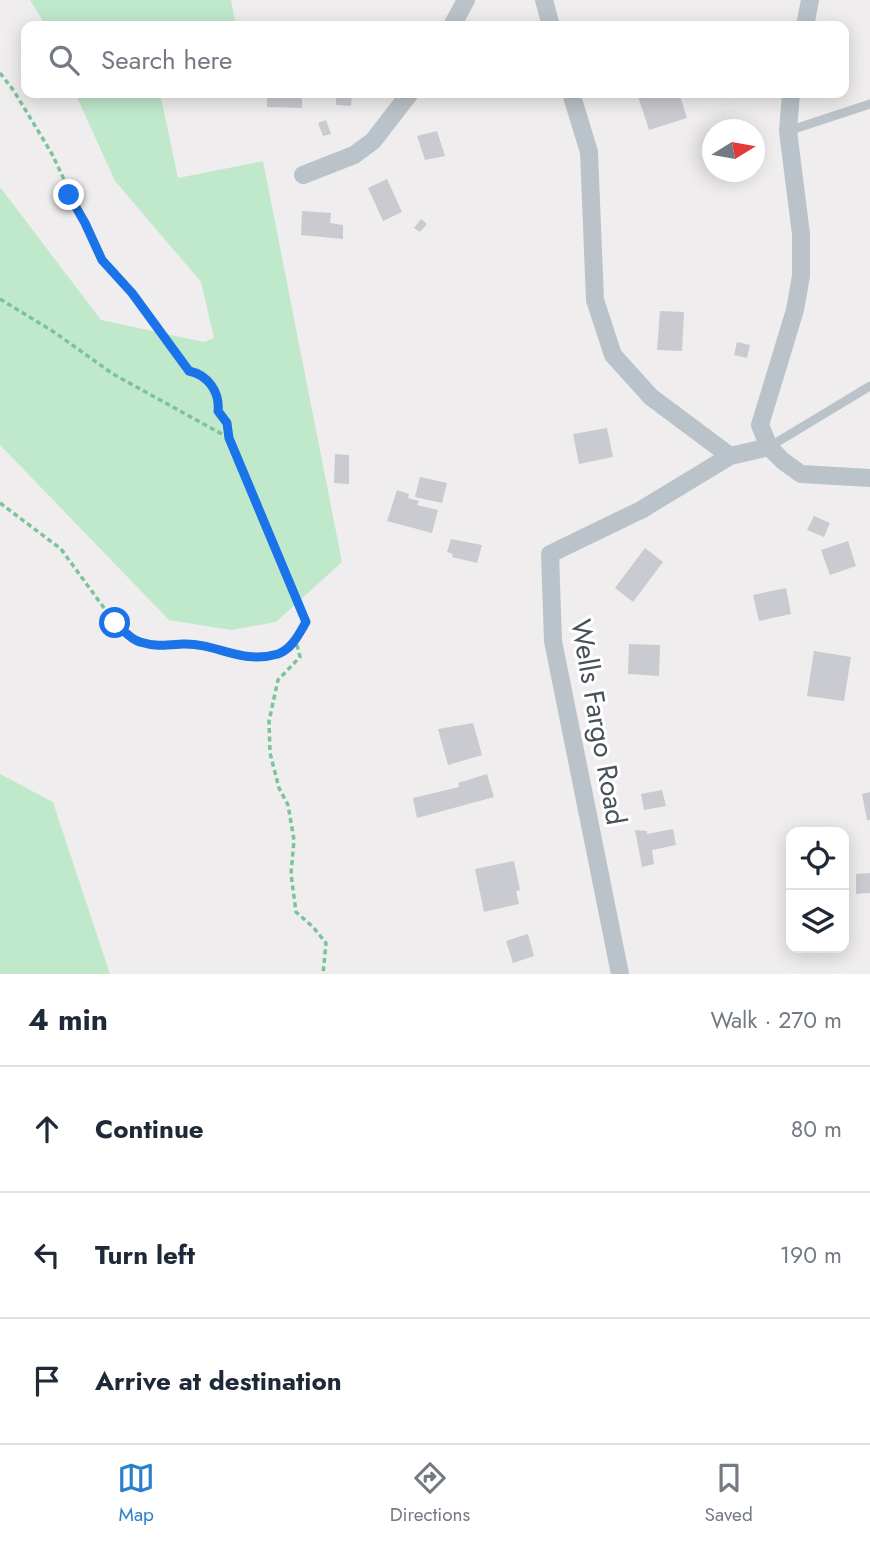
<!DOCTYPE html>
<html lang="en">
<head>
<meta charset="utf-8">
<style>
	:root { --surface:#fff; --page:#f6f6f7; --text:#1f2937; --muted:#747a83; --line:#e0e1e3; --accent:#2c80cb }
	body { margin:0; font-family:Jost,sans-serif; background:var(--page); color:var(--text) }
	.controls { position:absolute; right:21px; bottom:21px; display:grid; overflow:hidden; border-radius:14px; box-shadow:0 4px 18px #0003 }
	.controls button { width:63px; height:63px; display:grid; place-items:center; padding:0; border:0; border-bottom:2px solid var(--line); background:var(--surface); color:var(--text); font:35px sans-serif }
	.compass { position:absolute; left:702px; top:119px; width:63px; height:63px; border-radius:50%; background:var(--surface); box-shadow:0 4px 18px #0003; rotate:79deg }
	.stop { position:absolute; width:21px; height:21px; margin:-16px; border:5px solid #1a73e8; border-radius:50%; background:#fff }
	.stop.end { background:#1a73e8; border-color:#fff; box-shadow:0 2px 7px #0008 }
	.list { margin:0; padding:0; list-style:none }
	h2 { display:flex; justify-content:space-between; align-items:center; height:91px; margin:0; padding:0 28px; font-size:30px }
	h2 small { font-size:23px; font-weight:400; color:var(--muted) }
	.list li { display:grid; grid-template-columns:46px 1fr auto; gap:21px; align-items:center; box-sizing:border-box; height:126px; padding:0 28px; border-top:2px solid var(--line) }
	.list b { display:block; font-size:26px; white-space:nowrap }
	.list em { font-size:23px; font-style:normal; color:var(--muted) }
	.icon { flex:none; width:38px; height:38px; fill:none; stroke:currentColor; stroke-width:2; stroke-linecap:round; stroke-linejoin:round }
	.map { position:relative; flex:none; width:870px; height:974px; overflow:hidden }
	.search { position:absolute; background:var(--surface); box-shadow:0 4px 18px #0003; left:21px; right:21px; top:21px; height:77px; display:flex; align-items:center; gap:18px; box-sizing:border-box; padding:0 24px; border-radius:14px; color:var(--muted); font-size:26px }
	.sheet { height:469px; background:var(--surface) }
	nav { display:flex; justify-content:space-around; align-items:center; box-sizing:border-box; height:98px; border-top:2px solid var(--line); background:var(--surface); font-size:19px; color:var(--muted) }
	nav a { display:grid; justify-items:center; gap:4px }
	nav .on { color:var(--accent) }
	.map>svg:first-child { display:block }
	.green { fill:#c0e9cc }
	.building { fill:#c9cbd0 }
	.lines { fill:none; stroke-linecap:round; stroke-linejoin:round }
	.path { stroke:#7bc499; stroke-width:3.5; stroke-dasharray:5 3.5; stroke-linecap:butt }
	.lane { stroke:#bac3c9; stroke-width:9 }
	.street { stroke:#bac3c9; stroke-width:18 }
	.route { stroke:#1a73e8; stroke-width:9 }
	.labels { text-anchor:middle; stroke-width:6; stroke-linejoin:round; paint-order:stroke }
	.street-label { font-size:28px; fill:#485259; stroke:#fff }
</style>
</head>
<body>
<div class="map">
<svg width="870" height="974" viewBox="0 0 870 974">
	<rect width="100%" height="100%" fill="#f0edee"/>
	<path class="green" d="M30,0h201l5,26h-190z
		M75,93h85l18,85 85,-17 79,401 -66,60 -45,8 -62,-10 -169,-175v-258l101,133 103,22 10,-4 -13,-56 -86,-101z
		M0,774l53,28 57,172h-110z"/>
	<path class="building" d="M267,93h35v15l-35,-1z
		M336,93h16l-1,13 -15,-1z
		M637,93h42l8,25 -38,12z
		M326,120l5,14 -8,2 -5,-13z
		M437,131l8,25 -20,4 -8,-24z
		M387,179l15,33 -19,9 -15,-33z
		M302,211l29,2 -1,10 13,2v14l-42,-4z
		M421,219l6,5 -7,8 -6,-4z
		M660,311l24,1 -2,39 -25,-1z
		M737,342l13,3 -3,13 -13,-3z
		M607,428l6,29 -34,7 -6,-30z
		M335,454l14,1v29l-15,-1z
		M420,477l27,6 -5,20 -27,-6z
		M397,490l12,4 -1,4 11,3 -2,4 21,5 -6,23 -45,-12z
		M814,516l16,7 -6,14 -17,-7z
		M451,539l31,6 -5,18 -25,-6 1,-3 -6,-2z
		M848,541l8,25 -26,9 -9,-25z
		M645,548l18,14 -30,40 -18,-14z
		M786,588l5,26 -32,7 -6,-26z
		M629,644l31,1 -1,31 -31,-2z
		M814,651l37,6 -7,44 -37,-5z
		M473,723l9,32 -34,10 -10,-36z
		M487,774l7,23 -77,21 -4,-20 46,-11 -1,-4z
		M662,790l4,16 -22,4 -3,-16z
		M870,792v28h-3l-5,-26z
		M673,829l3,16 -24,5 2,14 -12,3 -7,-37 12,1v3z
		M514,861l6,29 -4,1 3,13 -35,8 -9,-43z
		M870,873v20l-14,1v-20z
		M528,934l6,22 -21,7 -7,-22z"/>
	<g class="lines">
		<path class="path" d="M0,73l14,18 38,63 50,106 30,33 57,78c19,4 31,21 29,40l9,12 2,15
			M0,299l54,33 59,42 116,64 77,185 -10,18 4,16 -22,23 -9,41 1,32 9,35 9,17 6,35 -3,34 5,38 17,15 13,16 -3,31
			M0,503l61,46 54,74 22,19 32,5 14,-3 33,5 27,9 37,-5 16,-12"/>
		<path class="lane" d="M788,131l82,-27
			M769,447l101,-61"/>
		<path class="street" d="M544,0l7,26
			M452,26l14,-26
			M805,26l5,-26
			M571,93l18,59 6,148 18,55 38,42 79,59
			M791,93l-3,38 13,103v42l-6,34 -35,115 9,22 14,14 18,13 69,4
			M303,175l51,-20 19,-14 37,-48
			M620,974l-67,-333 -3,-87 91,-44 89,-54 39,-9"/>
	</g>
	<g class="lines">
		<path class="route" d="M69,195l16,28 17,37 30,33 57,78c19,4 31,21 29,40l9,12 2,15 77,184c-7,12 -14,27 -28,32 -38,11 -60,-11 -95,-10 -16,1 -27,3 -43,-2 -9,-2 -18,-13 -25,-19"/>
	</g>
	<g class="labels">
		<g class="street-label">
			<text transform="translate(599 722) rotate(80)" y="10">Wells Fargo Road</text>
		</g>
	</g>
</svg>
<div class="controls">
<button><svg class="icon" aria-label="locate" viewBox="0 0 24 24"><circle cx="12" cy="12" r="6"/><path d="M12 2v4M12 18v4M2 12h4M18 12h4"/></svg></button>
<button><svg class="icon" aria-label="layers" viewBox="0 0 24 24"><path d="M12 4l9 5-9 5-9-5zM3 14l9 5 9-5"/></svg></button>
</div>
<svg class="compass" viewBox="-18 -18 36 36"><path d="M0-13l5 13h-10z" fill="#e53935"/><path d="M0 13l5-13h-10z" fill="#747a83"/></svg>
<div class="stop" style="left:115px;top:623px"></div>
<div class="stop end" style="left:69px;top:195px"></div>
<div class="search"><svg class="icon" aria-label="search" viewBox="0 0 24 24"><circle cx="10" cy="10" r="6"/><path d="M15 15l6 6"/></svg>Search here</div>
</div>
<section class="sheet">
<h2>4 min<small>Walk · 270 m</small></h2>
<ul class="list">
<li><svg class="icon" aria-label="ahead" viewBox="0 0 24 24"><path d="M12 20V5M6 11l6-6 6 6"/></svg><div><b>Continue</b></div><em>80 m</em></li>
<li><svg class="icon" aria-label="left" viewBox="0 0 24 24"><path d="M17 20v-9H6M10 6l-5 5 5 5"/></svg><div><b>Turn left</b></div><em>190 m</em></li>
<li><svg class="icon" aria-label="arrive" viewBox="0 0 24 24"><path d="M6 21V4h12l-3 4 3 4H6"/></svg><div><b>Arrive at destination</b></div></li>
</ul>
</section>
<nav>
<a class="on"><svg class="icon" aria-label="map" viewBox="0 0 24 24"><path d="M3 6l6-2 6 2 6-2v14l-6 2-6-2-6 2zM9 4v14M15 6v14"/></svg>Map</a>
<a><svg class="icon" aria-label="directions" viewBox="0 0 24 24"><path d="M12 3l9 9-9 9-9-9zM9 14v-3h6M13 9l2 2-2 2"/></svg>Directions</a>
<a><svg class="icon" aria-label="saved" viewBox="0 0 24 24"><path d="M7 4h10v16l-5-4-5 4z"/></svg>Saved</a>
</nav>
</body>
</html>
